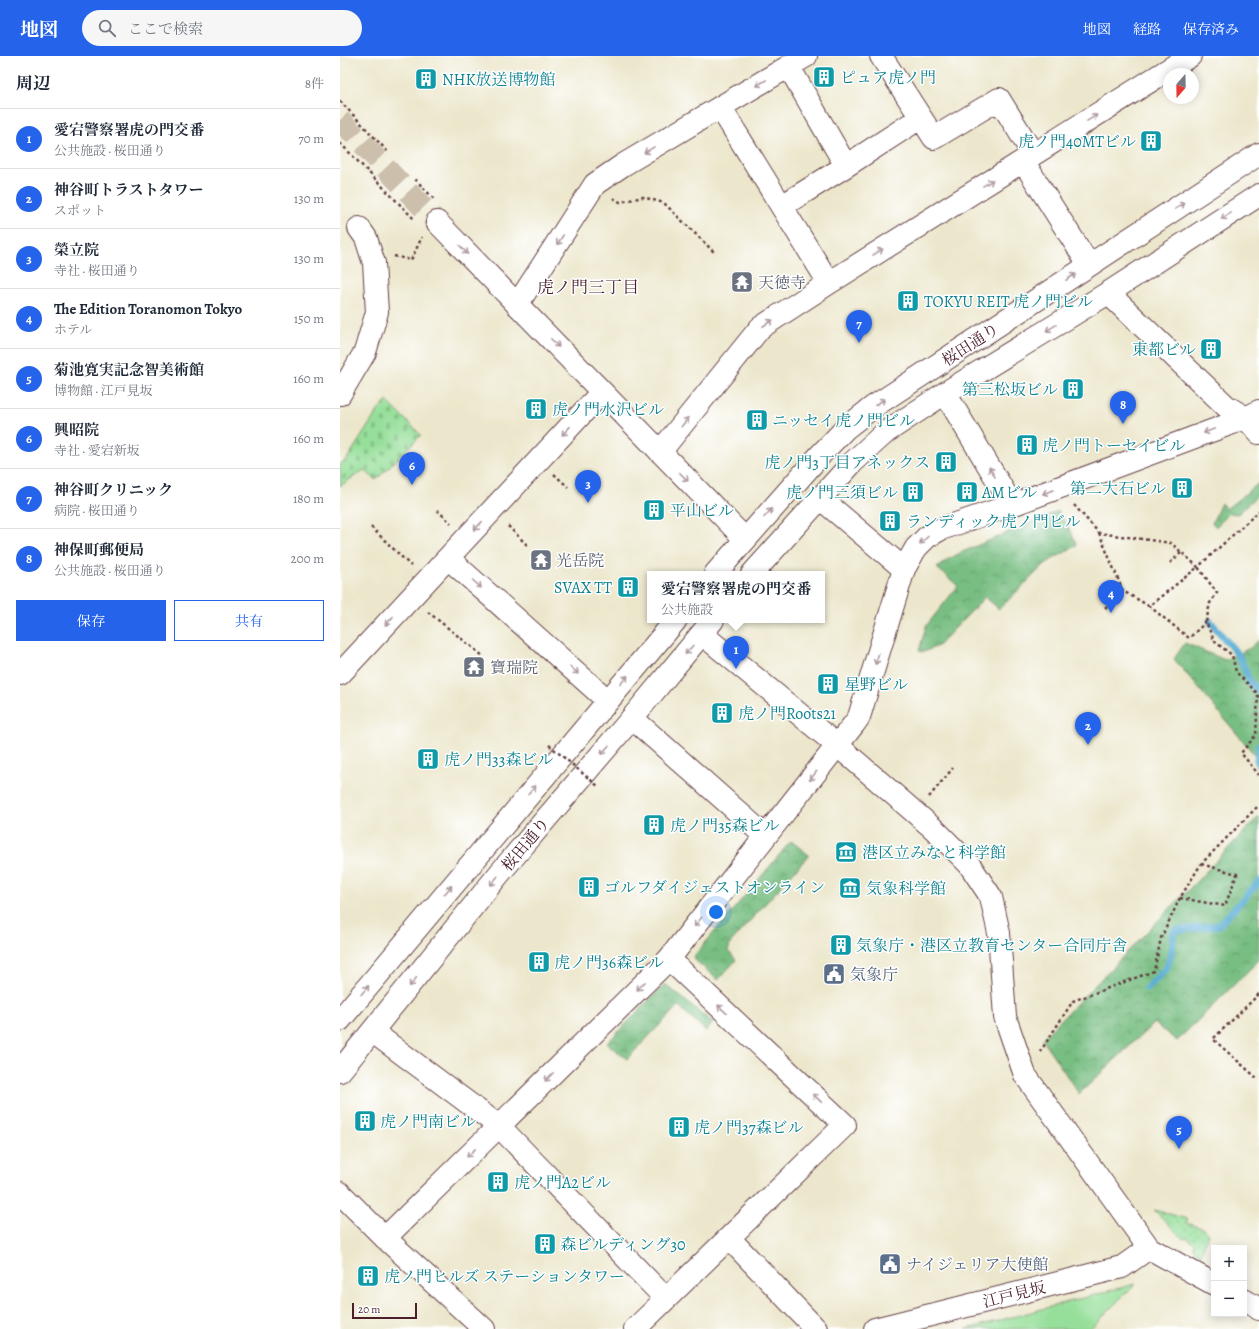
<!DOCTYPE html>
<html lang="ja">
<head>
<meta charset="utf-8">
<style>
	:root { --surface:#fff; --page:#f6f6f7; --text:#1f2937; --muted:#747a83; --line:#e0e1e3; --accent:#2563eb }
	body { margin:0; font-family:Alegreya,"Noto Serif JP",serif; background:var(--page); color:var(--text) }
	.controls { position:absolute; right:12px; bottom:12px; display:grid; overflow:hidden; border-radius:0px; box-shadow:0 2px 10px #0003 }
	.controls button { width:36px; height:36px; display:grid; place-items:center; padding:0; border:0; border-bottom:1px solid var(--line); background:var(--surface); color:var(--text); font:20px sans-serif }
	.compass { position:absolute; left:823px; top:12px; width:36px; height:36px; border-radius:50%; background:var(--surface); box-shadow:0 2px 10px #0003; rotate:200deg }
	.scale { position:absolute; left:12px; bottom:10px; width:65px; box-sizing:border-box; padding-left:4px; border:2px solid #4a1f2b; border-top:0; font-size:11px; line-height:14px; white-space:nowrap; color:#4a1f2b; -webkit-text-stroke:3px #fff; paint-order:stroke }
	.you { position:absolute; left:376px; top:856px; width:14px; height:14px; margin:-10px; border:3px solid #fff; border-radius:50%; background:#1a73e8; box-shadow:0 0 0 6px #1a73e833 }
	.badge { display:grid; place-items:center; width:26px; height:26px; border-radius:50%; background:var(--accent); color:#fff; font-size:13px; font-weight:700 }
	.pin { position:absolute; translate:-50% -33px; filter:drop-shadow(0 1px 2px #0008) }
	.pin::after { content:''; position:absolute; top:21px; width:14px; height:12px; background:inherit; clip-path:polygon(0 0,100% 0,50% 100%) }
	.popup { position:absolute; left:307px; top:515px; width:178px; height:52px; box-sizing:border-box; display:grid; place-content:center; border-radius:0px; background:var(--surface); filter:drop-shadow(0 1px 3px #0005); font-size:13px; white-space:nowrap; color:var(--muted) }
	.popup b { font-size:15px; color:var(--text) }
	.popup::after { content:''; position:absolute; left:50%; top:100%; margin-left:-8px; border:8px solid transparent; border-top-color:var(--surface) }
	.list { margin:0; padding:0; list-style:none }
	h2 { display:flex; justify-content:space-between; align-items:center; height:52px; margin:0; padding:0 16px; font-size:17px }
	h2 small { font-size:13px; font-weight:400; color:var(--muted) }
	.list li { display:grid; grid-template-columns:26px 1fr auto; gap:12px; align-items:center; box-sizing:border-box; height:60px; padding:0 16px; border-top:1px solid var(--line) }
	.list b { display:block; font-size:15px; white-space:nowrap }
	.list p { margin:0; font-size:13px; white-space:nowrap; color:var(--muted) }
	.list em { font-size:13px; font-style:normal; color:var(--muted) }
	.actions { display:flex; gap:8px; padding:12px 16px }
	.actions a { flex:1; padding:9px 0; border:1px solid var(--accent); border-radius:0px; text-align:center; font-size:14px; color:var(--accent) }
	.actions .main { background:var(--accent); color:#fff }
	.icon { flex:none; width:22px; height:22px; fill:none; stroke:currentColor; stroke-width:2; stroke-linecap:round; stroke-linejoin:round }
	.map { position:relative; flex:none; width:919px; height:1273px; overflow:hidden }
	header { display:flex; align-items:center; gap:24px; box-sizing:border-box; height:56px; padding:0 20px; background:var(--accent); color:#fff }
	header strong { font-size:19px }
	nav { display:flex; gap:22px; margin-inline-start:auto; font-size:14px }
	.search { width:280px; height:36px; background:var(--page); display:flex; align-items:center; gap:10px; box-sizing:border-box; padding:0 14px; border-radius:22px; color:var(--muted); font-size:15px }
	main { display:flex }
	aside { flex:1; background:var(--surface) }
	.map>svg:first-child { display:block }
	.grass { fill:url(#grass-dots); stroke:#707f62 }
	.forest { fill:url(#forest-crowns); stroke:#616e56 }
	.cemetery { fill:url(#cemetery-stones); stroke:#707f62 }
	.park { fill:#96df9a; stroke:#707f62 }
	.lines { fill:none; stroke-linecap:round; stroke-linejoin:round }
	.stream { stroke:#57acd3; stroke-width:7 }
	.minor-tunnel { stroke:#ccbfac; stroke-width:22; stroke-dasharray:22 11; stroke-linecap:butt }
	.minor-casing { stroke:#623d43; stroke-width:24 }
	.highway-casing { stroke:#623d43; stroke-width:24 }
	.path { stroke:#623d43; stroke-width:2.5; stroke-dasharray:3 3; stroke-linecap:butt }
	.minor { stroke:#fff; stroke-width:22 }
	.highway { stroke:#fff; stroke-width:22 }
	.path-bridge { stroke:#623d43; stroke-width:2.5; stroke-dasharray:3 3; stroke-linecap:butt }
	.oneway { stroke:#ae9aa0 }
	.labels { text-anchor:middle; stroke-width:3; stroke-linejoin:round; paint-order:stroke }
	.culture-label { font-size:16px; fill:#0d838f; stroke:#fff; text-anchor:start }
	.worship-label { font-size:16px; fill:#5b616d; stroke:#fff; text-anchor:start }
	.street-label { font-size:16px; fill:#4a1f2b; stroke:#fff }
	.service-label { font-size:16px; fill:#4e5e75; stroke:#fff; text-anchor:start }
	.neighbourhood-label { font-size:17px; fill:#4a1f2b; stroke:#fff }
</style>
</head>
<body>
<header>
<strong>地図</strong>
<div class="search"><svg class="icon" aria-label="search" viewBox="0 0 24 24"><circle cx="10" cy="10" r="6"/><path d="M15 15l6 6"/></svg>ここで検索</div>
<nav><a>地図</a><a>経路</a><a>保存済み</a></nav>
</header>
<main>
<aside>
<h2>周辺<small>8件</small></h2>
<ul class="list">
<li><span class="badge">1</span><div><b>愛宕警察署虎の門交番</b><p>公共施設 · 桜田通り</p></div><em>70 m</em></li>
<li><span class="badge">2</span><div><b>神谷町トラストタワー</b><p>スポット</p></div><em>130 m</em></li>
<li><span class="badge">3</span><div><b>榮立院</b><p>寺社 · 桜田通り</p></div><em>130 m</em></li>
<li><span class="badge">4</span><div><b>The Edition Toranomon Tokyo</b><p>ホテル</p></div><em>150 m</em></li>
<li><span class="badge">5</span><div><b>菊池寛実記念智美術館</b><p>博物館 · 江戸見坂</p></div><em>160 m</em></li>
<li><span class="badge">6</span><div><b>興昭院</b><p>寺社 · 愛宕新坂</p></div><em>160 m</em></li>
<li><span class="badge">7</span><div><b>神谷町クリニック</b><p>病院 · 桜田通り</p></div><em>180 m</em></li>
<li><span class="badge">8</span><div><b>神保町郵便局</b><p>公共施設 · 桜田通り</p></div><em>200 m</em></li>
</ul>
<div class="actions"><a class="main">保存</a><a>共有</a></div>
</aside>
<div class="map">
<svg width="919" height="1273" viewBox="0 0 919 1273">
	<defs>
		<pattern id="grass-dots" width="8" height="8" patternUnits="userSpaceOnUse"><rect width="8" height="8" fill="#96df9a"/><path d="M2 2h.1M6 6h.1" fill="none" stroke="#83bf85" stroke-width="1.8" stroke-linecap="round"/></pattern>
		<pattern id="forest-crowns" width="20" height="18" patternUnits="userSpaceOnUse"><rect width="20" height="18" fill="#78be82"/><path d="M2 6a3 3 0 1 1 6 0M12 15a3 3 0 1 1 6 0" fill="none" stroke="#649a6b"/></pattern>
		<pattern id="cemetery-stones" width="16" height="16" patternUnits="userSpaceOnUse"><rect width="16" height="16" fill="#96df9a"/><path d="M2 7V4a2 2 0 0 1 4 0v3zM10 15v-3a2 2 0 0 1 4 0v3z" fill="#83bf85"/></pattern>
	</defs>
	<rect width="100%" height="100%" fill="#fff"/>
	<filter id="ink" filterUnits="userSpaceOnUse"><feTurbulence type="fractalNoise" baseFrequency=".025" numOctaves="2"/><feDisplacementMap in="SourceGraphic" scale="8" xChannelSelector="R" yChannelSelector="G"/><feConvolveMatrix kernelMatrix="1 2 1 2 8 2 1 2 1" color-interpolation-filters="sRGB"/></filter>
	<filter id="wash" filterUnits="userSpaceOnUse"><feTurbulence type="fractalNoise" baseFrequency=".012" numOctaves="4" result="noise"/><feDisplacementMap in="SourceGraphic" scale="16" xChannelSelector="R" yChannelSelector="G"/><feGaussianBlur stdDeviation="0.9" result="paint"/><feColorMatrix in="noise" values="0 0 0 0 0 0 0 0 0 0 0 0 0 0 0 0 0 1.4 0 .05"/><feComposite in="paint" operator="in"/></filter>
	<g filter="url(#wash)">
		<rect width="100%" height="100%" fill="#ece7cc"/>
		<path class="grass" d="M814,1154l34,9 -2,4 19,6 3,5 -7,21 -8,-7 1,-5 -7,-6 -4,2z"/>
		<path class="forest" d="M919,427v11l-21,20 -8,-1 -14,14 -4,-4 9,-20 5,6z
			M718,455l13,21 6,13 -32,19 -46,45 -14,-12 -47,49 -15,6 -4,-1 7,-25 32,-40 -21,-18 10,-8 13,-7z
			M919,584v120l-85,-101 11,-16 40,17 25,-12z
			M919,760v144l-82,81 -23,-18 -75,71 -37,-55 156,-159z
			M451,785l18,14 -78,87 -3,9 8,9 -18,20 -24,-21 1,-4z
			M325,928l48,39 -7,8 -28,-25 -51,53 -20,-16z"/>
		<path class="cemetery" d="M47,345l34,34 -45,45 -12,-10 -24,16v-22l7,-5 30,-47z"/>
		<path class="park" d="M795,1228l-45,45h-124l24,-6z"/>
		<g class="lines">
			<path class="stream" d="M870,565l29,35 11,26 9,10
				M919,690l-2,14 2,4
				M807,932l20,-21 5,-16 2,-20 45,-6 40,-43"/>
		</g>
	</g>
	<g filter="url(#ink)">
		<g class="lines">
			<path class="minor-tunnel" d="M0,64l97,102"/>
			<g class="minor-casing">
				<path id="minor" d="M541,0l53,82 65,-39 34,55
					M449,11l57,99
					M380,51l109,176
					M683,105l66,104
					M442,150l64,-40 74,-48
					M97,166l308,317
					M768,237l118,113 20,12 13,15
					M177,249l78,-121 28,-19 183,-109
					M605,337l67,112
					M0,338l25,-42 12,-40 -3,-49 -8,-25 -7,-10
					M320,396l100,-124 69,-45 361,-227
					M480,442l84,71
					M108,502l159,142
					M362,578l136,112 97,84 34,34 22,33 8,36 6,84 20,58 124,173 65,36
					M0,618l262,-282
					M292,662l133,118
					M33,976l126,94 167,173
					M0,1137l45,45 99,91
					M45,1182l284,-279 185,-235 5,-7 45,-148 12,-21 11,-11 14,-8 71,-24 234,-87 13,-7
					M389,1182l87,91
					M904,1244l15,9
					M295,1273l210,-204 -176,-166
					M535,1273l247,-62 27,-19"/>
			</g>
			<g class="highway-casing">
				<path id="highway" d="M375,518l106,-120 25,-26 27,-21 386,-253
					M412,518l100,-111 34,-31 59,-39 163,-100 151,-98
					M0,964l336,-400
					M0,1015l159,-197 133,-156 81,-98"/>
			</g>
			<path class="path" d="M0,45l49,52
				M0,87l75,77
				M75,123l20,21
				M273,142l7,4 23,-5 21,6 51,50
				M54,200l17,4 11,-23
				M214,418l14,13
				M734,449l25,28 72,10 27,24 61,-56
				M97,454l14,13
				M168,470l19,19
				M31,471l40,39
				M759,477l24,58 26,15 49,-39 19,26 -7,10 -4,19 8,19 18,14 4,17 22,22 -2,41 -15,18 18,22
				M830,507l12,-11
				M809,550l40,32 17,-16
				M765,552l18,-17
				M88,556l55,44
				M589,741l24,-29
				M840,842l45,8 12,-32 -36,-10
				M919,938l-46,45 46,41
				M700,996l33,-51 81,-30 7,-33 19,-40 21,-34 58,-59"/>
			<use href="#minor" class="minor"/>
			<use href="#highway" class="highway"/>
			<path class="path-bridge" d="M209,689l50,42"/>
		</g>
		<defs><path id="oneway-shaft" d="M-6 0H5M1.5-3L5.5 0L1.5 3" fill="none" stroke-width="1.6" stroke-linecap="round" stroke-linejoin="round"/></defs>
		<g class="oneway">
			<use href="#oneway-shaft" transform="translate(421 27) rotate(150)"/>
			<use href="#oneway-shaft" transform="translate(752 62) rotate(-32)"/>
			<use href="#oneway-shaft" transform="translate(309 94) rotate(149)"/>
			<use href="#oneway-shaft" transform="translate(648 127) rotate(-32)"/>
			<use href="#oneway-shaft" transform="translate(840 150) rotate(-33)"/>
			<use href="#oneway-shaft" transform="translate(886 160) rotate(147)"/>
			<use href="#oneway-shaft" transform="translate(220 184) rotate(123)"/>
			<use href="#oneway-shaft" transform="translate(124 194) rotate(46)"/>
			<use href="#oneway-shaft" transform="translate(538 196) rotate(-32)"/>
			<use href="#oneway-shaft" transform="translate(731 221) rotate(-33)"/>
			<use href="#oneway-shaft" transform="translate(428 267) rotate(-33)"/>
			<use href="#oneway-shaft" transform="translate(711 272) rotate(148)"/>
			<use href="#oneway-shaft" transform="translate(215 287) rotate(46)"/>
			<use href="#oneway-shaft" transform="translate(540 346) rotate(-33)"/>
			<use href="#oneway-shaft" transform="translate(345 366) rotate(-51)"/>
			<use href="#oneway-shaft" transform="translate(226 375) rotate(133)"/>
			<use href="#oneway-shaft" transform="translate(869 375) rotate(159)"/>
			<use href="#oneway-shaft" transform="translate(652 416) rotate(-121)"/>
			<use href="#oneway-shaft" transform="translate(344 421) rotate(46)"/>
			<use href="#oneway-shaft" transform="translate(708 436) rotate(160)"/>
			<use href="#oneway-shaft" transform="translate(428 457) rotate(-48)"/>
			<use href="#oneway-shaft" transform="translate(138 470) rotate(133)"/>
			<use href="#oneway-shaft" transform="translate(584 484) rotate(138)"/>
			<use href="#oneway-shaft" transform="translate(137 528) rotate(42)"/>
			<use href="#oneway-shaft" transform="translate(49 565) rotate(133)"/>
			<use href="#oneway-shaft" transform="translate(349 594) rotate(130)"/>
			<use href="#oneway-shaft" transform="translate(537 603) rotate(107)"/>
			<use href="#oneway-shaft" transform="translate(234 614) rotate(42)"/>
			<use href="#oneway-shaft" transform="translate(284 624) rotate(-49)"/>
			<use href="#oneway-shaft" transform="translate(265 694) rotate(130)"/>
			<use href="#oneway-shaft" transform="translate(473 720) rotate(128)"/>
			<use href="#oneway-shaft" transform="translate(192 734) rotate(-50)"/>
			<use href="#oneway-shaft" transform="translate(154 825) rotate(129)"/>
			<use href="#oneway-shaft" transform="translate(108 834) rotate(-50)"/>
			<use href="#oneway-shaft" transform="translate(358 866) rotate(128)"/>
			<use href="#oneway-shaft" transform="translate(73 926) rotate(129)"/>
			<use href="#oneway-shaft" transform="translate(301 930) rotate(135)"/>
			<use href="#oneway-shaft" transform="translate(25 934) rotate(-50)"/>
			<use href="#oneway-shaft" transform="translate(382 953) rotate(-137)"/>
			<use href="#oneway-shaft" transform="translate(209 1021) rotate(135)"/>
			<use href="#oneway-shaft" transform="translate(477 1042) rotate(-137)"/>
			<use href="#oneway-shaft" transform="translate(131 1097) rotate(136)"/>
		</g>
	</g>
	<defs>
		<g id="building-square" transform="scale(1.15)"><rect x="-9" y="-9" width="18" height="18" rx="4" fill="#0f9aa8" stroke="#fff"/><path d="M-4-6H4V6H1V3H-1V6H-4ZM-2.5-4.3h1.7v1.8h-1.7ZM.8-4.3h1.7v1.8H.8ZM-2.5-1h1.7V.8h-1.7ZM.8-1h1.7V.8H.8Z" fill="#fff"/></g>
		<g id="temple-square" transform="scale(1.15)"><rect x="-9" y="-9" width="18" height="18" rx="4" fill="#6b7280" stroke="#fff"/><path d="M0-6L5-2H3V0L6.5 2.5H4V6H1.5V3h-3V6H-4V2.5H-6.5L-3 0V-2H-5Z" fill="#fff"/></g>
		<g id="museum-square" transform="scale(1.15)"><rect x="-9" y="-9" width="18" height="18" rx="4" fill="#0f9aa8" stroke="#fff"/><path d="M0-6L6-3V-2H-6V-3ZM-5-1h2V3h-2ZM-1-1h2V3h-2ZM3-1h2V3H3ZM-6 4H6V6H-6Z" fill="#fff"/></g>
		<g id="civic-square" transform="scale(1.15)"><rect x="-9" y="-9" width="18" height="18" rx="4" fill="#5c6f8a" stroke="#fff"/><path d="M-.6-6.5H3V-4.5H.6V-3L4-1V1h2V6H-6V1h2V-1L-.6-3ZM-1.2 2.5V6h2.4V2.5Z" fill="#fff"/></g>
	</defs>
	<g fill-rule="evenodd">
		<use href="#building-square" x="484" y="21"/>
		<use href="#building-square" x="86" y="23"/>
		<use href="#building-square" x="811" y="85"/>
		<use href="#temple-square" x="402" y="226"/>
		<use href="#building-square" x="568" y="245"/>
		<use href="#building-square" x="871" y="293"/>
		<use href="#building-square" x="733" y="333"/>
		<use href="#building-square" x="196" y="353"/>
		<use href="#building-square" x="417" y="364"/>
		<use href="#building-square" x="687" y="389"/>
		<use href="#building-square" x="606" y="406"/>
		<use href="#building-square" x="842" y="432"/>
		<use href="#building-square" x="573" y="436"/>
		<use href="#building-square" x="627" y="436"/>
		<use href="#building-square" x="314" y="454"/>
		<use href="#building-square" x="550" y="465"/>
		<use href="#temple-square" x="201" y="504"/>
		<use href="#building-square" x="288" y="531"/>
		<use href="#temple-square" x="134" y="611"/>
		<use href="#building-square" x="488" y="628"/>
		<use href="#building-square" x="382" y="657"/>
		<use href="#building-square" x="88" y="703"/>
		<use href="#building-square" x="314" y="769"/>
		<use href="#museum-square" x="506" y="796"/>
		<use href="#building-square" x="249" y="831"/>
		<use href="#museum-square" x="510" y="832"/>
		<use href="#building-square" x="501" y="889"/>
		<use href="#building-square" x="199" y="906"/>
		<use href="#civic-square" x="494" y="918"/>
		<use href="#building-square" x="25" y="1065"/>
		<use href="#building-square" x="339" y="1071"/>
		<use href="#building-square" x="158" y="1126"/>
		<use href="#building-square" x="205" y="1188"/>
		<use href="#civic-square" x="550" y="1208"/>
		<use href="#building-square" x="28" y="1220"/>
	</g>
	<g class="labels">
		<g class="culture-label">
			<text x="500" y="27">ピュア虎ノ門</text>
			<text x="102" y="29">NHK放送博物館</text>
			<text x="796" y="91" text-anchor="end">虎ノ門40MTビル</text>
			<text x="584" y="251">TOKYU REIT 虎ノ門ビル</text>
			<text x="856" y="299" text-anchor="end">東都ビル</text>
			<text x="718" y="339" text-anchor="end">第三松坂ビル</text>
			<text x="212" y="359">虎ノ門水沢ビル</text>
			<text x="432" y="370">ニッセイ虎ノ門ビル</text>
			<text x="702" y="395">虎ノ門トーセイビル</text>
			<text x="590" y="412" text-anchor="end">虎ノ門3丁目アネックス</text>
			<text x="826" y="438" text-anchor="end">第二大石ビル</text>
			<text x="558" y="442" text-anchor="end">虎ノ門三須ビル</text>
			<text x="642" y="442">AMビル</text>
			<text x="330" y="460">平山ビル</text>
			<text x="566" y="471">ランディック虎ノ門ビル</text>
			<text x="272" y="537" text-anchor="end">SVAX TT</text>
			<text x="504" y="634">星野ビル</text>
			<text x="398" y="663">虎ノ門Roots21</text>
			<text x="104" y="709">虎ノ門33森ビル</text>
			<text x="330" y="775">虎ノ門35森ビル</text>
			<text x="522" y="802">港区立みなと科学館</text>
			<text x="264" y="837">ゴルフダイジェストオンライン</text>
			<text x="526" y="838">気象科学館</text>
			<text x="516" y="895">気象庁・港区立教育センター合同庁舎</text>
			<text x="214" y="912">虎ノ門36森ビル</text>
			<text x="40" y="1071">虎ノ門南ビル</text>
			<text x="354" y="1077">虎ノ門37森ビル</text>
			<text x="174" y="1132">虎ノ門A2ビル</text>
			<text x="220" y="1194">森ビルディング30</text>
			<text x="44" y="1226">虎ノ門ヒルズ ステーションタワー</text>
		</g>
		<g class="worship-label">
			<text x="418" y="232">天徳寺</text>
			<text x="216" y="510">光岳院</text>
			<text x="150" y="617">寶瑞院</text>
		</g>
		<g class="street-label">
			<text transform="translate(630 288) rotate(-33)" y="6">桜田通り</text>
			<text transform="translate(185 788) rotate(-50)" y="6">桜田通り</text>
			<text transform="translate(674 1238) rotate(-14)" y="6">江戸見坂</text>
		</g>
		<g class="service-label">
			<text x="510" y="924">気象庁</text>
			<text x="566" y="1214">ナイジェリア大使館</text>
		</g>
		<g class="neighbourhood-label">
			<text x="248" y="237">虎ノ門三丁目</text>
		</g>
	</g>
</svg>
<div class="controls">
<button>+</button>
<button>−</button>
</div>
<svg class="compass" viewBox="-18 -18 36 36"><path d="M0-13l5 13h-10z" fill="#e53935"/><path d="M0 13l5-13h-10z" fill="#747a83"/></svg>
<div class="scale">20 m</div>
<div class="you"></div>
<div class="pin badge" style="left:396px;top:613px">1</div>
<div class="popup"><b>愛宕警察署虎の門交番</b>公共施設</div>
<div class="pin badge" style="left:748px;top:689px">2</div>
<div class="pin badge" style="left:248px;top:447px">3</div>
<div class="pin badge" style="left:771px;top:557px">4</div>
<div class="pin badge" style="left:839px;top:1093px">5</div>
<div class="pin badge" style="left:72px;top:429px">6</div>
<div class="pin badge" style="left:519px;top:287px">7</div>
<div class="pin badge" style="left:783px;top:368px">8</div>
</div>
</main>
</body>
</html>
